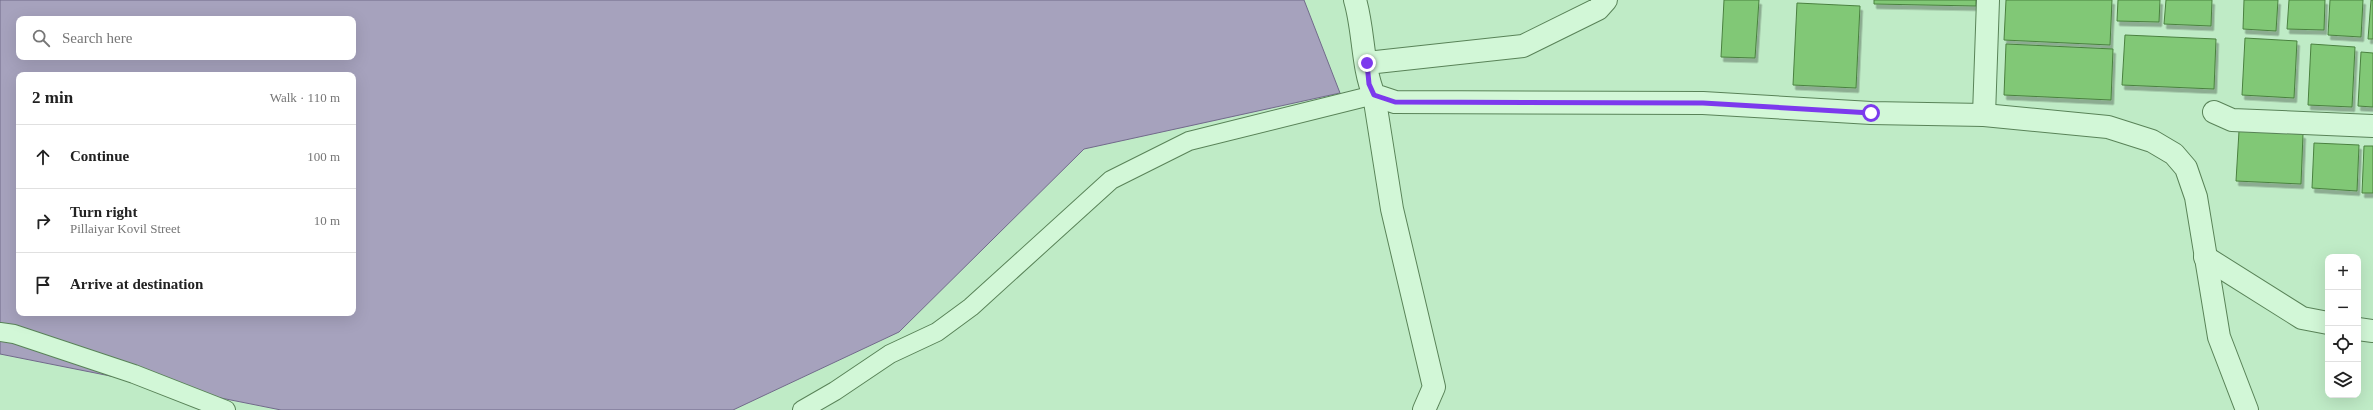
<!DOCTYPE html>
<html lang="en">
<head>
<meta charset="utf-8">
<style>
	:root { --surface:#fff; --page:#f6f6f6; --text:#222; --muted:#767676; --line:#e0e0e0 }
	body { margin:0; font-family:"Times New Roman",serif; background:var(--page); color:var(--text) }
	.controls { position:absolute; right:12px; bottom:12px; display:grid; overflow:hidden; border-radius:8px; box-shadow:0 4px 16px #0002 }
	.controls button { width:36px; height:36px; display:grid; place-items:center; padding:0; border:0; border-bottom:1px solid var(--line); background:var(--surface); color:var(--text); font:20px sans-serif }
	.stop { position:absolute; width:12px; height:12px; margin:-9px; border:3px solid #7c3aed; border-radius:50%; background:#fff }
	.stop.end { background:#7c3aed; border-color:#fff; box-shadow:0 1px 4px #0008 }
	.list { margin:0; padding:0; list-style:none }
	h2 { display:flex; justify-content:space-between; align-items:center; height:52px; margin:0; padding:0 16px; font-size:17px }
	h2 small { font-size:13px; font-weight:400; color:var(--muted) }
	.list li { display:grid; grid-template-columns:26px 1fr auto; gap:12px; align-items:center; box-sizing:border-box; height:64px; padding:0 16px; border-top:1px solid var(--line) }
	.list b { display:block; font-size:15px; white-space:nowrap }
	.list p { margin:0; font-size:13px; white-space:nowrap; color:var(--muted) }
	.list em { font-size:13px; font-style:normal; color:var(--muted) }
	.icon { flex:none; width:22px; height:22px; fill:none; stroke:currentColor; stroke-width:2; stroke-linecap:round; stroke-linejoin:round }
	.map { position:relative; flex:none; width:2373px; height:410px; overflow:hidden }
	.search { position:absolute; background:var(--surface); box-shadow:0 4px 16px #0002; left:16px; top:16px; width:340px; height:44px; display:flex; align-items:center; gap:10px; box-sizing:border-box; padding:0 14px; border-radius:8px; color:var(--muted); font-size:15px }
	.panel { position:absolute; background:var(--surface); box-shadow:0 4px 16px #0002; left:16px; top:72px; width:340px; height:244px; border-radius:8px }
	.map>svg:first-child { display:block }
	.water { fill:#a6a2bd; stroke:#716a8a; fill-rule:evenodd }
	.building { fill:#81c876; stroke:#4a813f; filter:url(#shadow) }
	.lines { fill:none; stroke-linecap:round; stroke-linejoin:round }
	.service-casing { stroke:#598358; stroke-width:20 }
	.minor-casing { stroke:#598358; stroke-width:24 }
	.tertiary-casing { stroke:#598358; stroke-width:24 }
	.service { stroke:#d2f7d7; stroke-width:18 }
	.minor { stroke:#d2f7d7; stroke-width:22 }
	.tertiary { stroke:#d2f7d7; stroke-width:22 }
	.route { stroke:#7c3aed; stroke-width:5 }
</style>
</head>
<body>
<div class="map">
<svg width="2373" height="410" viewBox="0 0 2373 410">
	<defs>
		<filter id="shadow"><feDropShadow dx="2.5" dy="4.5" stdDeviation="0" flood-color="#0004"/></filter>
	</defs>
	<rect width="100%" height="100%" fill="#bfebc6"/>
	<path class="water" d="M0,0h1304l36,93 -256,56 -185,183 -166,78h-452l-281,-56zM19,19h334v38h-334zM19,75h334v238h-334z"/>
	<path class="building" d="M1724,0h35l-4,58 -34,-1z
		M1874,0h102v6l-102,-2z
		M2006,0h106l-2,45 -106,-5z
		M2118,0h42l-1,22 -42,-1z
		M2166,0h46l-1,26 -47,-2z
		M2244,0h34l-2,31 -33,-2z
		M2289,0h36l-1,30 -37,-1z
		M2330,0h33l-2,37 -33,-2z
		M2371,0h2v39h-5z
		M1797,3l63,3 -4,82 -63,-3z
		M2125,35l91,4 -2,50 -92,-4z
		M2245,38l52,3 -3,57 -52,-3z
		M2006,44l107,5 -2,51 -107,-5z
		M2311,44l44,3 -3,60 -44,-2z
		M2361,52l12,1v54l-15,-1z
		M2239,131l64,3 -2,50 -65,-3z
		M2314,143l45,2 -2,46 -45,-3z
		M2364,146h9v47h-11z"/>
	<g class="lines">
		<g class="service-casing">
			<path id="service" d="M0,332l14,2 120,40 92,36
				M802,410l33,-19 55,-37 47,-22 34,-25 140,-127 78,-39 185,-46"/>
		</g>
		<g class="minor-casing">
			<path id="minor" d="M1367,63l156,-17 75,-37 8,-9
				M1374,95l18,114 42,178 -10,23
				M2214,112l18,8 141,6
				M1984,115l4,-115
				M2205,257l97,61 26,5
				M2358,329l15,2"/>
		</g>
		<g class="tertiary-casing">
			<path id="tertiary" d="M1355,0c9,30 7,67 19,95l21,7 308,1 168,10 113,2 124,12 44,14 22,13 12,14 10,29 23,140 28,73"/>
		</g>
		<use href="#service" class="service"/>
		<use href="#minor" class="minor"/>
		<use href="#tertiary" class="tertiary"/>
	</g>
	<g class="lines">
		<path class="route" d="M1367,63l2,21 5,11 21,7 308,1 168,10"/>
	</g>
</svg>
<div class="controls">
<button>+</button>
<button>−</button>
<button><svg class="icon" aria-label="locate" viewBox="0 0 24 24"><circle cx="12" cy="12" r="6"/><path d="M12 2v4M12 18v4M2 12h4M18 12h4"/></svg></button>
<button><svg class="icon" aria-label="layers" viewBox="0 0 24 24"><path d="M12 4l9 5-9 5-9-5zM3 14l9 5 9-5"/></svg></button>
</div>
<div class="stop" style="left:1871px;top:113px"></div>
<div class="stop end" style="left:1367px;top:63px"></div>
<div class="search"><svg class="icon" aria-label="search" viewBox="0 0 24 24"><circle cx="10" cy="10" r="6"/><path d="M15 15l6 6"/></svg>Search here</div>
<section class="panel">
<h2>2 min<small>Walk · 110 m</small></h2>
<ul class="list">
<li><svg class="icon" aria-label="ahead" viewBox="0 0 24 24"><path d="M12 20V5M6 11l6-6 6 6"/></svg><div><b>Continue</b></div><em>100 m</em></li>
<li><svg class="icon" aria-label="right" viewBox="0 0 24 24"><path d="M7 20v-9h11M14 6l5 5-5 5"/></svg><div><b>Turn right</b><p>Pillaiyar Kovil Street</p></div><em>10 m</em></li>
<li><svg class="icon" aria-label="arrive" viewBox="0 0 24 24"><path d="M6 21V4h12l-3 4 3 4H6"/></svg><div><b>Arrive at destination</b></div></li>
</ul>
</section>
</div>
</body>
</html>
